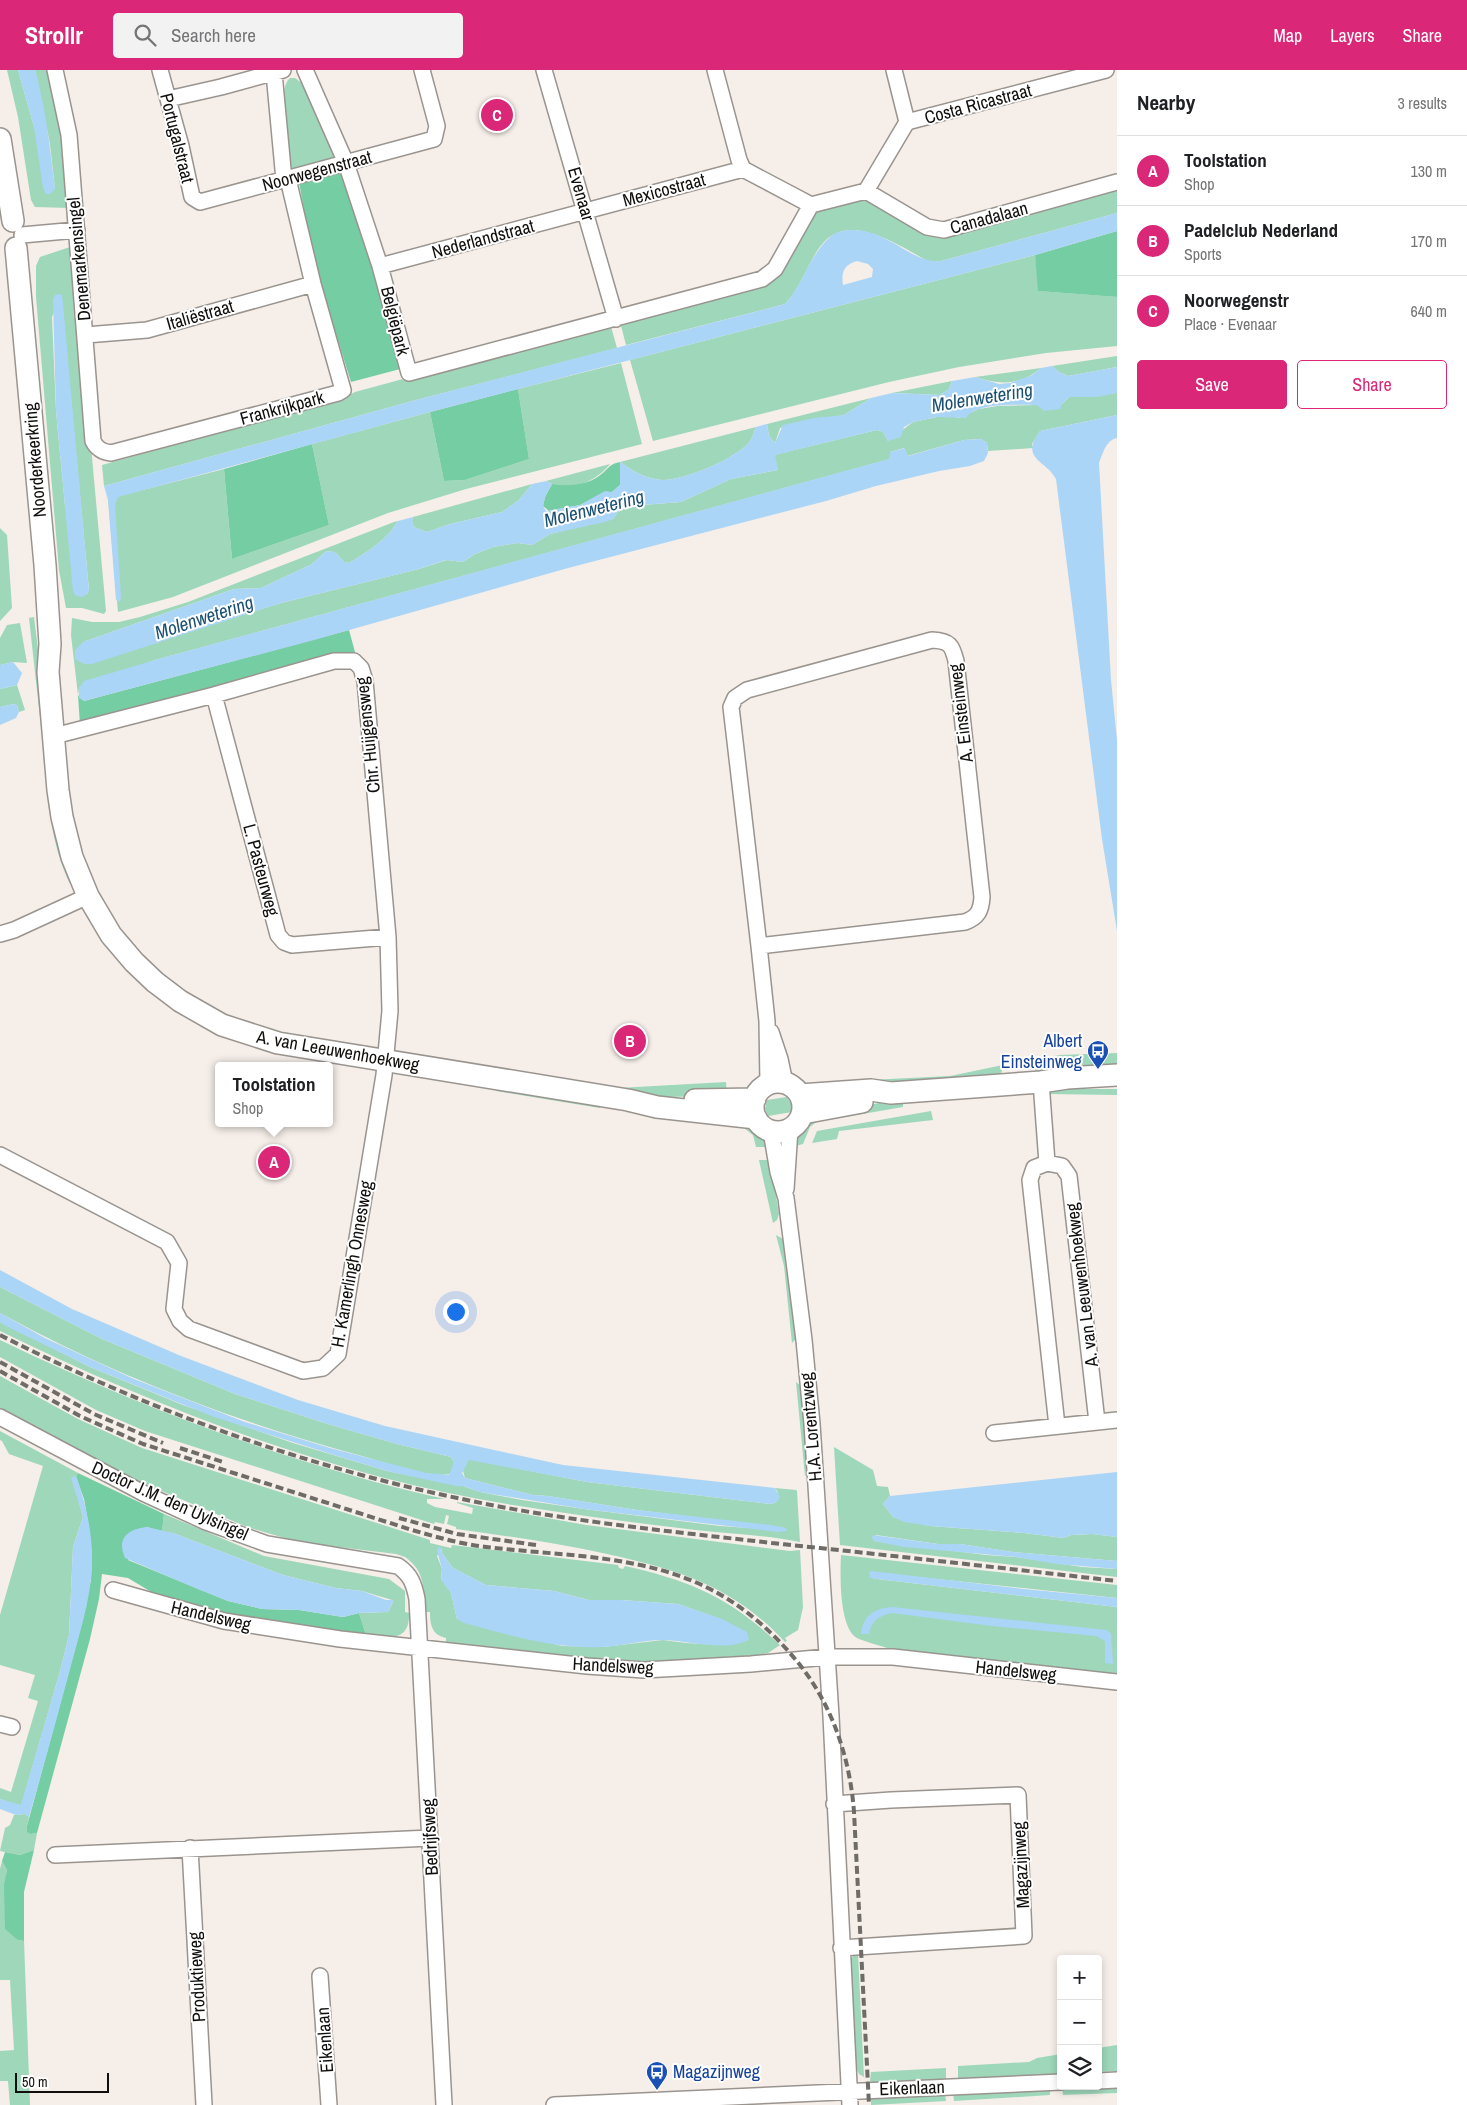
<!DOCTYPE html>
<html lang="en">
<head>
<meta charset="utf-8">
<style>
	:root { --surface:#fff; --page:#f2f2f2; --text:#202124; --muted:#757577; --line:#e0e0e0; --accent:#db2777 }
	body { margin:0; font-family:"Archivo Narrow",sans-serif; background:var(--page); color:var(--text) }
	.controls { position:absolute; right:15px; bottom:15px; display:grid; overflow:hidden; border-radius:5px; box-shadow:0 2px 8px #0003 }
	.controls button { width:45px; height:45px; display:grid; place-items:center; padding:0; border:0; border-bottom:1px solid var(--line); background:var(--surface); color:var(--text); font:25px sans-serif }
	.scale { position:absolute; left:15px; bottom:12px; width:94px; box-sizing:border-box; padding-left:5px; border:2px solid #110f0d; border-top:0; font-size:14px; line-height:18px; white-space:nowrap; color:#110f0d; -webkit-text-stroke:4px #fff; paint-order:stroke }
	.you { position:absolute; left:455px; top:1241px; width:18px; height:18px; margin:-12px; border:4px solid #fff; border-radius:50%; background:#1a73e8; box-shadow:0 0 0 8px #1a73e833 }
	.badge { display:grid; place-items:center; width:32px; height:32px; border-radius:50%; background:var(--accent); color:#fff; font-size:16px; font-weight:700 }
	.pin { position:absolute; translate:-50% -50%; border:2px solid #fff; box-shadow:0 1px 5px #0006 }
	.popup { position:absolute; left:215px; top:992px; width:118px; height:65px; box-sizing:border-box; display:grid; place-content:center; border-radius:5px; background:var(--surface); filter:drop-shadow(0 1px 4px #0005); font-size:16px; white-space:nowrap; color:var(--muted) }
	.popup b { font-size:19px; color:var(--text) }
	.popup::after { content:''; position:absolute; left:50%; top:100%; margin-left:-10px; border:10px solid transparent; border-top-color:var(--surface) }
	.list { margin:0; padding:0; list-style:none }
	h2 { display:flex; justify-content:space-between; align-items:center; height:65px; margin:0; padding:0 20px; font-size:21px }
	h2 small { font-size:16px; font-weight:400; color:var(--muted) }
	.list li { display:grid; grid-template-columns:32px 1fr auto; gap:15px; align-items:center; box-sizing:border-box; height:70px; padding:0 20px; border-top:1px solid var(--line) }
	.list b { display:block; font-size:19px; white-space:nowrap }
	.list p { margin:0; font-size:16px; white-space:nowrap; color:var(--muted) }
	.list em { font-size:16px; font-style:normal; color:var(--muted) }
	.actions { display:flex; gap:10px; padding:15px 20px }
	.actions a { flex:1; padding:11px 0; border:1px solid var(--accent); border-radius:5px; text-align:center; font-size:18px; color:var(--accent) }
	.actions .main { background:var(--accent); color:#fff }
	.icon { flex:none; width:28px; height:28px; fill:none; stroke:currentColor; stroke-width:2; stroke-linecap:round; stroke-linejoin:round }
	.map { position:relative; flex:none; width:1117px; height:2035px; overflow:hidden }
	header { display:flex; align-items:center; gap:30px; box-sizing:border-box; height:70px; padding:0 25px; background:var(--accent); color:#fff }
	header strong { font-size:24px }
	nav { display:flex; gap:28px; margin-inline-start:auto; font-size:18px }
	.search { width:350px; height:45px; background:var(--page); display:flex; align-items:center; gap:12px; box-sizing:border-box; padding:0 18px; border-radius:5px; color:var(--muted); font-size:19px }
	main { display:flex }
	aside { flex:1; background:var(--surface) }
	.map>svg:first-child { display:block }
	.green { fill:#9ed7ba; fill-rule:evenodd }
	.forest { fill:#75cda3 }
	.water { fill:#abd5f6; fill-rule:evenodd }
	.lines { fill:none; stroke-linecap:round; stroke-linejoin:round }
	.street-casing { stroke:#9a948f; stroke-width:18 }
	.secondary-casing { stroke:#9a948f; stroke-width:24 }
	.street { stroke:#fff; stroke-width:15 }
	.secondary { stroke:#fff; stroke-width:21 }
	.rail { stroke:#6f6b67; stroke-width:4; stroke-dasharray:8 4; stroke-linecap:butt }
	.labels { text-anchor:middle; stroke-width:4; stroke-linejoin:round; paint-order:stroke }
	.street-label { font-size:18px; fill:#110f0d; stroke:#fff }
	.transit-label { font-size:18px; fill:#164399; stroke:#fff; text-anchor:end }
	.water-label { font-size:19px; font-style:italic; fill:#1a5073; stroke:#fff }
</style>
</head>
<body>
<header>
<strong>Strollr</strong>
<div class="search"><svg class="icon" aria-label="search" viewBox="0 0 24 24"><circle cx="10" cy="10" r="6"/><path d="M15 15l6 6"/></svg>Search here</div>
<nav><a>Map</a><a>Layers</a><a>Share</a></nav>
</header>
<main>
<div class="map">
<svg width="1117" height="2035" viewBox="0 0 1117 2035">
	<rect width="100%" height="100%" fill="#f5eee9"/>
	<path class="green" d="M7,0h11l16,57 21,62 -5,-45 -15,-74h16l13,77 6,61 -35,-1 -4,-7 -13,-83z
		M290,8h5l11,8 32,72 -44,12 -6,-5c-2,-19 -12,-75 2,-87z
		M1117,120v23l-176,48 -11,1c-34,-17 -85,-56 -113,-11 -11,18 -18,38 -32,53l-159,41 -6,-23 153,-41 43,-72 48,-13 64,39 17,2z
		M70,177l3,2 33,362 -2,3 -22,-6h-16l-7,-38 -23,-273v-31l4,-9zM61,225l28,295 -3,5 -21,-89 -9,-95 -4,-94z
		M1035,185l4,36 78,6v49l-71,7 -87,14 -70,15 -236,59 -23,-81z
		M610,253l7,25 -201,52 -312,86 -2,-21 242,-67 11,-6z
		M1117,286v11l-49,9 -9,-4 -7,-6z
		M621,293l21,81 -176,45 -78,24 -215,84 -55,15 -10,-113 116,-30 8,90 97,-34 -17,-81 118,-32 14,69 21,-1 64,-21 -11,-70z
		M1041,298c-22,18 -41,17 -66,9z
		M952,311l-3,8 -9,6 -48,-2z
		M1117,323v22l-77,16 -8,13 1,4 -45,3 -1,-8 -6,-4 -17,1 -57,16 -3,-8 -14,4v7l-735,201 -76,28 -1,7 -7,-60 1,-17 20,4h27l21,-5 48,-15 206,-80 4,-1c-11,19 -31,31 -49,42l-5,-1 -8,-9 -6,-2 -5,1 -13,12 -51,24 -27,1 -151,53 105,-10 93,-29 138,-34 28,-9 16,2 12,-8 18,-7 25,-4 14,2 18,-11 63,-15 5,-7 6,-3 18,-4 39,-3 50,-23 47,-9 -4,-15 103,-25 6,2 5,9 25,-19 24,-5 14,-1 8,2 20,-9 19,-3 39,-1 4,2 21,-3 7,-7z
		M871,328l-27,17 -64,13 -5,15 -6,-7 -2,-12z
		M756,357c-2,4 -3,10 -6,14 -12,17 -67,40 -88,39 -16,-1 -29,-9 -42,-18z
		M610,394c-14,18 -43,30 -64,17z
		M532,414l-13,16 -17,12 -52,12 -23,8 -13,-5 -2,-6 1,-4z
		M0,458l7,7 5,73 -12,13z
		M34,547l5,41 5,78h-2l-13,-118z
		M20,553l7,40 -14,-1 -13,3v-27l7,-13z
		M17,615l8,25 -6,2 -2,-7 -3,-1 -14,3v-18z
		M44,672l29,141 -3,1c-17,-36 -22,-75 -25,-115 -1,-8 -3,-19 -1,-27z
		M1117,983v13l-81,6 -4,-12 28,-5z
		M1003,995l-2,10 -172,14 -1,-7 122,-6z
		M726,1012l1,14 -65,1 -43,-9z
		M496,1017l105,16 -1,5 -104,-17z
		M1052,1019h65v6l-68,-1z
		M787,1027l5,8v7l-24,4 -3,-7 2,-9z
		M897,1029l6,3v5l-70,12 -1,-6z
		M931,1041l2,9 -94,11 -2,8 -25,4 5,-12z
		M820,1049l-10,8 -7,17 -8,2c1,-14 11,-24 25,-27z
		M740,1055c14,1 22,8 26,22h-10l-3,-12z
		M759,1090h11l9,54 -2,6 -4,3z
		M776,1165l7,4 13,100 -4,4 -8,-77z
		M0,1217l102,52 133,55 96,31 66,19 54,13 3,5 -3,12c-25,4 -64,-11 -89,-18 -126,-34 -247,-80 -362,-143z
		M0,1252l90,45 93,38 110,38 94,28 76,15 17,6 42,8 62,9 136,17 29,2h36l-148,-18 -89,-14 -15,-1 -68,-17 -2,-7 4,-11h6l114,22 184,22 6,-2 1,-10 -3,-4 21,2 1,1 3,51c-34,-7 -70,-8 -104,-12 -61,-7 -122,-15 -183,-25 -180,-29 -351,-95 -513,-174z
		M0,1270c143,69 290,124 445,159h-18v4l8,4 37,7 1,-6 -16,-5v-1l129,23 204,26 10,-1 3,57 -5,23 -13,8 2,3 -2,1c-52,-56 -106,-72 -178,-88 -50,-11 -100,-18 -151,-25v-2l-9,-3 2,-8 -3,-1 -2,9 -9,-2 -1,2 -289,-93 -49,-21 -96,-53z
		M0,1306l78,43 64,29 288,92v3l21,5 1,-3 166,20 1,3 4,1 2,-3c67,15 105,32 155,79l-12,8 -9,2 -122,7 -45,-3 -146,-16v-5c-14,-3 -16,-13 -16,-26h-5c-2,-24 1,-40 -20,-55l-9,-3 -98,-12 -51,-15 -116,-49 -131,-70zM442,1479v4l11,15 33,17 68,6 35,9h32l57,4 37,13 33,23 -25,5 -37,-2 -23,-3 -60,7 -41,-1 -105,-27 -6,-26 -10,-14 1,-10 -5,-13z
		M796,1312l5,4 8,87 -4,3z
		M0,1361l78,42 -2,4 -4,1 11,39 -10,30 -4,88 -10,40 -38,131 -21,-7v-11l11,4 27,-91 -10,-3 7,-23 -35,-10v-50l43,-149 -34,-12 -7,-13 -2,-1z
		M834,1377l39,23 4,16 11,1 2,9 -7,8 10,13 5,2 32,7 94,7 40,5 7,-3 21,-1 25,3v24l-104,-9 -53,-8h-22l-62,-9 -2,6 112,14 30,2 66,10 35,2v8l-277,-32z
		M164,1444l100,42 125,23 16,12v21l4,1c1,30 -21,24 -43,22l-7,-22 29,-1 5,-10 -1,-2 -30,-9 -26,-3 -53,-13 -110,-42 -11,-1z
		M841,1485l276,30v13l-247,-26 3,6 4,1 240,28v67l-230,-26c-6,-2 -24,-7 -30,-10 -18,-10 -17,-64 -16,-83z
		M25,1744l4,3 -2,9 4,8 6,-1 -3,17 -14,5 -20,-4 5,-23 5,-3 4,-10z
		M2,1791l5,9c-5,29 2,44 11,70l6,1 6,164h-20l-2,-24h-8v-30l14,-1 -4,-70h-10v-111z
		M855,1884h3l6,123 -5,-3 -4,-8 -6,-105z
		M1117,1975v26l-19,1v-24z
		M1061,1984v20l-103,5v-13l71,-4 8,-4z
		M946,1998v11l-4,1 -67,4 -5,-3 1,-9z
		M1090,2017l27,1v5l-54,2 -1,-7z
		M1050,2018v7l-96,6 -1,-8z
		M945,2024l1,7 -75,4v-6l4,-2z"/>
	<path class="forest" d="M341,101l37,102 26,95 -53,14 -38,-121 -14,-79z
		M1117,161v66l-79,-6 -3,-36z
		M518,319l11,70 -64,21 -21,1 -14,-69z
		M312,374l17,81 -97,34 -8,-90z
		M620,392v23l-8,7h-7l-25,13 -31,6 -6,-5 2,-9 7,-13c18,3 38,1 52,-12 6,-6 7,-8 16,-10z
		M349,560l6,22 -31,5 -244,68 -2,-30 6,6 11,-3z
		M78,1403l86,41 -2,18 -15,-5 -19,33 100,41 34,8 37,1 44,7 16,-4 7,22 -74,-10 -68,-12 -66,-17 -30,-18 -26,-4 -3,25 -9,40 -53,194 -6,1 -4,-2v-6l51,-188 13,-58 1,-25 -4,-33 -4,-23 -8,-22z
		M34,1780l-10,42v49l-6,-1 -13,-11 -1,-44 3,-15 -5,-9 3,-9 15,3z"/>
	<path class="water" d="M18,0h17c11,38 15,79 20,119l-5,5h-4l-3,-6 -9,-61z
		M1117,143v18l-82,24 -605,157 -312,85 -3,8 6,91 -1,6 -4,-2 -8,-100 -4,-14 312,-86 369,-96c18,-19 24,-48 44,-66 7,-7 15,-8 24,-8 36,0 59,34 88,31zM857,191l11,3 5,5 -1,8 -29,8c-2,-13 1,-20 14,-24z
		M59,224l3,1 1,9 26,287 -6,6 -7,-1 -3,-4 -17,-181 -3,-111 2,-5z
		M1052,296l7,6 9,4 49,-9v26l-20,4h-28l-7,7 -2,5 -16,2 -7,-6c-18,0 -61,-3 -71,13l-29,-1 -24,5 -9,5 -3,10 -13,4 -5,-9 -6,-2 -102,25 3,15 -47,9 -50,23 -39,3 -18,4 -6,3 -5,7 -8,3 -55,12 -18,11 -14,-2 -25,4 -18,7 -12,8 -17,-2 -27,9 -138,34 -189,61h-8l-9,-5v-9l8,-8 151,-53 27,-1 51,-24 13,-12 5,-1 6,2 8,9 5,1c18,-11 38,-23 49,-42l15,-4 -1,4 2,6 13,5 23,-8 52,-12 17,-12 13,-16 14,-3 6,3 -7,13 -2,9 3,5 34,-6 25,-14 7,1 8,-7v-23c13,9 26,17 42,18 21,1 76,-22 88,-39 3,-4 4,-10 6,-14l11,-3 2,12 6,7 8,-18 31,-7 30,-3 27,-17 21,-5 48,2 9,-6 3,-8 23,-4 24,7 11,-1 22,-8 9,-7z
		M1117,345v23c-11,2 -14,15 -18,25l12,217 6,60v191l-15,-92 -46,-360c-10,-19 -37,-20 -16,-48z
		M981,369l6,4 1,10 -4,8 -14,5 -31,5 -63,15 -50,15 -258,67 -254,72 -219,58 -11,3 -5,-3v-10l5,-7 71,-21 734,-201 1,-7 15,-4 3,8 56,-16z
		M13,592l9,11 -5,12 -17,4v-24z
		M14,634l3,1 2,7 -3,6 -16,7v-18z
		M0,1200l72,39 109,47 117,44 87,26 178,39 212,23 5,9 -3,5 -6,2 -184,-22 -118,-22 -7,13 3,5 68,17 15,1 89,14 134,15 15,3 1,3 -9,1 -194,-23 -104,-17 -17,-6h-7l-69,-15 -53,-16 -120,-38 -124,-50 -84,-41 -6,-4v-9l45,25 89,41 111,43 85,26 96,25 23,2 5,-13 -3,-5 -54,-13 -66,-19 -96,-31 -133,-55 -102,-52z
		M1117,1402v65l-25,-3 -21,1 -7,3 -40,-5 -94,-7 -26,-4 -11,-5 -10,-13 7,-8z
		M74,1406l3,2c9,27 16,57 15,86 -1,37 -14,73 -23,109 -13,48 -26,96 -40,144l-4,-3 -9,1 -16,-6v-10l21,6 38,-130 10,-40 4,-88 10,-30 -12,-39z
		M147,1457l26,6 110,42 53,13 26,3 24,9h8l-6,12 -29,1 -16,4 -44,-7 -37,-1 -34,-8 -28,-11 -75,-32c-9,-21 4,-29 22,-31z
		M873,1465l65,9h22l53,8 104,9v8l-60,-5 -41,-7 -112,-10 -30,-6 -2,-3z
		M438,1477l3,1 1,5 11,15 33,17 68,6 35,9h32l57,4 44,15 25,13 2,7c-18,14 -65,1 -86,1 -21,0 -40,6 -61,7 -47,2 -93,-12 -138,-24l-7,-4 -6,-26 -10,-13 1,-11 -5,-18z
		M871,1501l153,18 93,9v9l-240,-28 -7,-1 -1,-6z
		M892,1537l215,23 4,4 2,30 -8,-1v-22l-9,-5 -104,-10 -100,-13c-13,3 -20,7 -23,21h-8c2,-19 14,-26 31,-27z"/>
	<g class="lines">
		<g class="street-casing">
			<path id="street" d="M55,0l14,65 24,306c4,8 9,11 18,12l227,-60 5,-3 -30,-106 -25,-105
				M160,0l21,76 11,51 8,5 234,-63 3,-13 -15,-56
				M305,0l41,93 34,103 29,107 353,-94 13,-10 36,-64 55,-14 61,36 17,3 173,-48
				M544,0l72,249
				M715,0l24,90 4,9 68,36
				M274,3l10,107
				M168,29l53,-12 62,-17
				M907,52l199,-52
				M866,121l41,-69 -13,-52
				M22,165l55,-5
				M380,196l363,-97
				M86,265l61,-5 166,-46
				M214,625l64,240 6,7 8,3 96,-8
				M0,864l14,-4 74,-34
				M759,876l-28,-239 4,-9 12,-8 185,-50c18,1 20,5 24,21l26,236c-1,14 -4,20 -17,25l-206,24 8,75 1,63
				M771,962l9,27 5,24
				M1041,1012l6,81 -13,5 -4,12 27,246
				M771,1061l7,41 8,26 18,142 8,84 19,292 19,389
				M0,1085l167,87 12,21 -5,46 6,12 9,8 114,42 20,-3 15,-14 46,-279 6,-64 -2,-74 -23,-256 -4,-13 -7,-7h-20l-120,34 -160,41
				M1047,1093l15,3 7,10 28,246
				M786,1119l4,-60
				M0,1347l143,76 63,29 61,22 131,22c13,9 16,18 19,33l27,506
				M994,1363l123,-13
				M113,1520l111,31 116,18 247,27 57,4 107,-6 76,-7h66l224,25
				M0,1654l12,3
				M834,1734l57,-4 127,-5 6,141 -183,12
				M190,1778l14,257
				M55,1785l375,-17
				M320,1906l9,129
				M1098,2011l19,-1
				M554,2035l507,-23"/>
		</g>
		<g class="secondary-casing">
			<path id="secondary" d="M0,69l13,82
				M16,178l29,317 5,79 -2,28 10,118 4,27 10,40 16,39 23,39 23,27 21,20 25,19 42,24 56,18 350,57 29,7 99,11
				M753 1037a25 25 0 1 1 50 0a25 25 0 1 1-50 0Z
				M800,1025l71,-5 20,3 150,-11 26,-4 50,-3
				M695,1030l60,-1
				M803,1043l59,-11"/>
		</g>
		<use href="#street" class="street"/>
		<use href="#secondary" class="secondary"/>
		<path class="rail" d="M0,1265c146,74 302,131 462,164 102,22 206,32 310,44 115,12 230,25 345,38
			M0,1292l94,52 69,29
			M0,1301l80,45 63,28 269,86c24,7 49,14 74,17 74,9 154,7 222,41 34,17 63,42 87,71 36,42 55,98 59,153l15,293
			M180,1378l43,14
			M399,1448l58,16 79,11"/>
	</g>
	<defs>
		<g id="bus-pin" transform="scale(1.125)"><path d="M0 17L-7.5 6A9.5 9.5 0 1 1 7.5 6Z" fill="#1a4fb4" stroke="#fff"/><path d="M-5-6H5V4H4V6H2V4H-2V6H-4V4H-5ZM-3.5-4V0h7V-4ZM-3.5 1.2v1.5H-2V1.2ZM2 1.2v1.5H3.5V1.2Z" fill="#fff"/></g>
	</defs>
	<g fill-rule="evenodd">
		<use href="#bus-pin" x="1098" y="981"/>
		<use href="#bus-pin" x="657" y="2002"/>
	</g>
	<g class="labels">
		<g class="street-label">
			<text transform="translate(978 34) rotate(-15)" y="6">Costa Ricastraat</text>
			<text transform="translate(177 68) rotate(76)" y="6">Portugalstraat</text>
			<text transform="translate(317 101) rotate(-15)" y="6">Noorwegenstraat</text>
			<text transform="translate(664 120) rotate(-15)" y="6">Mexicostraat</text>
			<text transform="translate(581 124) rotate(74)" y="6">Evenaar</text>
			<text transform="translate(989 148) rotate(-15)" y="6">Canadalaan</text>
			<text transform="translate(483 169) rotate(-15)" y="6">Nederlandstraat</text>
			<text transform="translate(79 189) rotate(-95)" y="6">Denemarkensingel</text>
			<text transform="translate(200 245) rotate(-16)" y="6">Italiëstraat</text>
			<text transform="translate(395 251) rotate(76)" y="6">Belgiëpark</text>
			<text transform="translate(282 338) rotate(-15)" y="6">Frankrijkpark</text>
			<text transform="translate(35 390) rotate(-95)" y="6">Noorderkeerkring</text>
			<text transform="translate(961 643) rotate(-97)" y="6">A. Einsteinweg</text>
			<text transform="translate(368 665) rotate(-96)" y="6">Chr. Huijgensweg</text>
			<text transform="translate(261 800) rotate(75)" y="6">L. Pasteurweg</text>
			<text transform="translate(338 981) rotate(10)" y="6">A. van Leeuwenhoekweg</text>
			<text transform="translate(352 1194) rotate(-80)" y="6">H. Kamerlingh Onnesweg</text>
			<text transform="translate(1082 1215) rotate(-97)" y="6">A. van Leeuwenhoekweg</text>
			<text transform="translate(811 1357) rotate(-95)" y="6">H.A. Lorentzweg</text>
			<text transform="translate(170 1431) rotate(24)" y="6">Doctor J.M. den Uylsingel</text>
			<text transform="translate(211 1546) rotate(13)" y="6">Handelsweg</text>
			<text transform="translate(613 1596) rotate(3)" y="6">Handelsweg</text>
			<text transform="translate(1016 1601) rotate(6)" y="6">Handelsweg</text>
			<text transform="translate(430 1767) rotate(-93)" y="6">Bedrijfsweg</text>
			<text transform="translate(1021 1795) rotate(-93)" y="6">Magazijnweg</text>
			<text transform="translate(197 1907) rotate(-93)" y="6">Produktieweg</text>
			<text transform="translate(325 1970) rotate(-94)" y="6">Eikenlaan</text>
			<text transform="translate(912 2018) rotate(-2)" y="6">Eikenlaan</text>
		</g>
		<g class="transit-label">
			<text x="1082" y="977">Albert<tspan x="1082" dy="21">Einsteinweg</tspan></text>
			<text x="673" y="2008" text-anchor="start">Magazijnweg</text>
		</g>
		<g class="water-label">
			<text transform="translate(982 327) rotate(-9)" y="7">Molenwetering</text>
			<text transform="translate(594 438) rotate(-14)" y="7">Molenwetering</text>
			<text transform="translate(204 547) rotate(-18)" y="7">Molenwetering</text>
		</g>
	</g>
</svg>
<div class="controls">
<button>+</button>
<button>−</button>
<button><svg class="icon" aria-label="layers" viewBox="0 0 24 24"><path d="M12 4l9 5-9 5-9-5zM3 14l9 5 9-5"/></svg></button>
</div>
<div class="scale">50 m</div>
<div class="you"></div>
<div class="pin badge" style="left:274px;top:1092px">A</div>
<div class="popup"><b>Toolstation</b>Shop</div>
<div class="pin badge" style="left:630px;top:971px">B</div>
<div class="pin badge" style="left:497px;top:45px">C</div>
</div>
<aside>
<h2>Nearby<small>3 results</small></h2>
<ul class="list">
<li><span class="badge">A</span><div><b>Toolstation</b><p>Shop</p></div><em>130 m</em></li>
<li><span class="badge">B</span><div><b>Padelclub Nederland</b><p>Sports</p></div><em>170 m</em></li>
<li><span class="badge">C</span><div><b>Noorwegenstr</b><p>Place · Evenaar</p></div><em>640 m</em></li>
</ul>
<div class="actions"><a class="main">Save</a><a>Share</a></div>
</aside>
</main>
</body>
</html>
